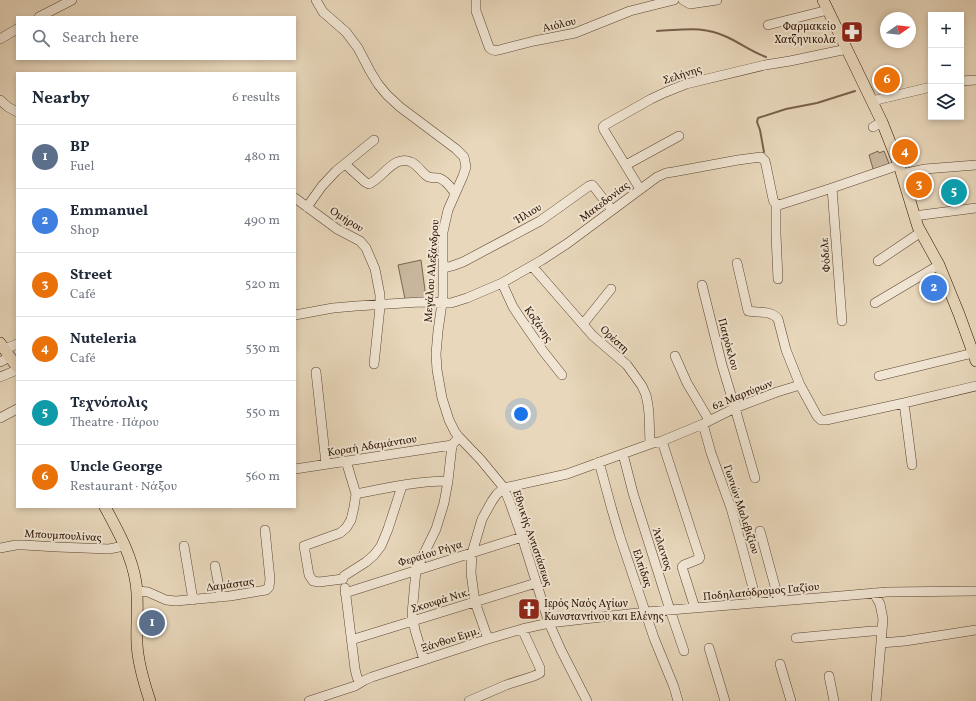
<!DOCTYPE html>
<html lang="en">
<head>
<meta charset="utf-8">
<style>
	:root { --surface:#fff; --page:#f2f2f3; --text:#1f2937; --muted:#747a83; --line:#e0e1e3; --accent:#8f2418 }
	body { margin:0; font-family:Vollkorn,serif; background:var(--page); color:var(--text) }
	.controls { position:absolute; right:12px; top:12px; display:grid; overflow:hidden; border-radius:0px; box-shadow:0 2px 6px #0003 }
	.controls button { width:36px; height:36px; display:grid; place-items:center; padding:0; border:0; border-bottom:1px solid var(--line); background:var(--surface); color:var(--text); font:20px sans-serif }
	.compass { position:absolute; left:880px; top:12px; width:36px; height:36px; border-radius:50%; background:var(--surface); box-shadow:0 2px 6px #0003; rotate:76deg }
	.you { position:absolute; left:521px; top:414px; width:14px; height:14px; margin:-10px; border:3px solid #fff; border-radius:50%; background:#1a73e8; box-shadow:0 0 0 6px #1a73e833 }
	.badge { display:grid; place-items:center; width:26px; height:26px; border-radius:50%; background:var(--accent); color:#fff; font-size:13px; font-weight:700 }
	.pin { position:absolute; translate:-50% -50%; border:2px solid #fff; box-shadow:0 1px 4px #0006 }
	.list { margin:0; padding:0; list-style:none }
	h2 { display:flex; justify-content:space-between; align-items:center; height:52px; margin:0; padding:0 16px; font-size:17px }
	h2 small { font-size:13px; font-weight:400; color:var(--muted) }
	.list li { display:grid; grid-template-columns:26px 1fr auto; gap:12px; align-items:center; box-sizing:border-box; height:64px; padding:0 16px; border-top:1px solid var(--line) }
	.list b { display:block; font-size:15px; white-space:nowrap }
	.list p { margin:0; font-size:13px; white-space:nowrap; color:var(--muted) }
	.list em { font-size:13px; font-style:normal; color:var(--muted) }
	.icon { flex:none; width:22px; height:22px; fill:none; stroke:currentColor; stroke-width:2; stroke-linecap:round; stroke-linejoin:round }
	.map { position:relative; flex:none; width:976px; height:701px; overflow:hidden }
	.search { position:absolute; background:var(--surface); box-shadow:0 2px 6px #0003; left:16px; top:16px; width:280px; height:44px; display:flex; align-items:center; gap:10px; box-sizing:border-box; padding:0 14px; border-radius:0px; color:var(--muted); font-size:15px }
	.panel { position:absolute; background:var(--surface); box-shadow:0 2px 6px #0003; left:16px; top:72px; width:280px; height:436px; border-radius:0px }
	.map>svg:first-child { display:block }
	.green { fill:#c8b69c; stroke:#7b6450 }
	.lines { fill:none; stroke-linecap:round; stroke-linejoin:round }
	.stream { stroke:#78604c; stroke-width:2 }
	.minor-casing { stroke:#5c4431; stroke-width:10 }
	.major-casing { stroke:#2e1303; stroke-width:12 }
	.minor { stroke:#f0e5d3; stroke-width:9 }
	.major { stroke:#e8d7bb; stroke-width:11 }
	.labels { text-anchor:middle; stroke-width:4; stroke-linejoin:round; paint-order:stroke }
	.street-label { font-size:11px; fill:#2e1303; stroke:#f0e5d3 }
	.poi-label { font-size:11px; fill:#2e1303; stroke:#f0e5d3; text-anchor:end }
</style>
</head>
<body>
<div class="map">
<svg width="976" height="701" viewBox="0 0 976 701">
	<rect width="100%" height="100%" fill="#e8d7bb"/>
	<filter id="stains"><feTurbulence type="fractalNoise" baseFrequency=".005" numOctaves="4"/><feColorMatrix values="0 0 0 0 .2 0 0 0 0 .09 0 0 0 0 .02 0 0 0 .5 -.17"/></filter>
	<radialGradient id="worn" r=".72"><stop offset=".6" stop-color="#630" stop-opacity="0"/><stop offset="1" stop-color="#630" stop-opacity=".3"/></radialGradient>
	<path class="green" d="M878,151l1,2 5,-2 6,15 -16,6 -5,-17z
		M421,260l5,38 -21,1 -7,-34z"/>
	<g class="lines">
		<path class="stream" d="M657,31c26,-1 45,-6 70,6 13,6 25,15 39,20
			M764,152l-4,-22 -3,-8 1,-4 28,-9 31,-6 38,-12"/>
		<g class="minor-casing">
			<path id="minor" d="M316,0l7,12 23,20 12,16 12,23 8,13 9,11 13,12 56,42 8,8 2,10 -3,9 -15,34 -5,22v64l-5,35 -2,23 1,16 5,28 7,22 6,12 4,5 22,23 23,28 6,15 12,34 27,86 12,27 26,51
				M683,0l7,4 27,-4
				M476,1v10l13,36c3,4 6,4 10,3l35,-9 41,-8 55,-22 44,-11
				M39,17l33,-17
				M768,25l60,-15
				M0,39l17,-10
				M961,81l15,-1
				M0,100l8,7 9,5
				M872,101l59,-14
				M873,127l9,-5
				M345,164l20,18 4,2c14,-6 25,-30 42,-22 7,3 10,10 16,14 4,3 8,1 12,2 7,2 12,10 16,15
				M626,165l53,-29
				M902,174l23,-5 51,-4
				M832,188l10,133
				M640,189l-36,-59 -1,-3 2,-2 46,-26 15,-7 20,-8 79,-19 25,-4 57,-12
				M295,198l42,31 23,12 6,7 9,21 5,26v12l-6,57
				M776,204v30l2,45
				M307,207l15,-21 14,-15 38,-31
				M914,216l62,-8
				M878,261l43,-29
				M737,263l11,48c10,2 23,-1 30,8l8,31 14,35
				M532,266l61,70 34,29 15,21 4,9 2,10 1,9 1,30
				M444,268l8,-2 11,-4 77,-41 49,-35 3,-1 2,2 18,23
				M502,283l11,24 8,12 22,32 19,24
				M702,285l20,80 13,43 20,70
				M875,303l64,-38
				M295,315l38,-7 23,-2 64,-4 31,1 16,-5 35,-15 40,-23 26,-17 89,-66 9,-4 7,-1 65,-12 23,-3 4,4 1,4 7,34 1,3 5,3 53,-17 67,-23
				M583,324l28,-35
				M5,349l12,-5
				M675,356l12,27 22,37
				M0,362l10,-5
				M316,372l10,92
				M879,376l94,-23
				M0,377l17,-7
				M904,403l8,62
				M0,418l17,-9
				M703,424l8,29 20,55 11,39 15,56
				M662,441l37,114 1,2 -1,2 -15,6 -2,2 13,41
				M623,454l10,39 37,117 14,41
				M599,462l13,48 8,27 34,101 20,49 4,14
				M295,469l157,-24
				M356,494c30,-6 61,-13 92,-13
				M760,531l19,70
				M184,546l9,54
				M0,548l16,-3h8l33,2 52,2 10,-2 5,-2
				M215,566l6,31
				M343,579l-24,3 -6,-1 -4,-6 -5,-29 36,-13 6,-5 5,-8 3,-13 2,-13 -10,-33
				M343,579l1,-3 22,-14 8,-7 7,-9 7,-17 14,-43
				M345,588l10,81 2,8 3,6
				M137,591l11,1 18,8 10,1 54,-5 36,-6 3,-3 1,-8 -5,-49
				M345,593l177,-56
				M874,593l6,11 3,15 -7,82
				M796,638l76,-7h10
				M488,639l-13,-37 -4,-29 1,-20 10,-34 10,-18 5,-7 7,-6 63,-14 83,-30 12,-3 41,-17 32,-16 42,-16 23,-7 17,31 4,4h5l78,-17 72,-17
				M351,640l185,-57
				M881,643l24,-2 71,-11
				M709,648l16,53
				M424,660l-9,-30 -3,-16 4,-44 20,-41 8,-26 4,-22 4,-36 7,-8
				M780,664l11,37
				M829,676l5,25
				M309,701l46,-15 10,-6 7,-3 116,-38 34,-10 27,-6 97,-11 195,-16 46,-4 89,-1
				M469,701l37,-16 28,-9 6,-3v-5l-18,-39"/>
		</g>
		<g class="major-casing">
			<path id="major" d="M823,0l59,122 17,43 19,62 21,38 20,49 17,47
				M0,343l17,24
				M105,507c13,24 27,49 31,76 3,20 0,41 1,61 1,20 7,39 13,57"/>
		</g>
		<use href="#minor" class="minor"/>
		<use href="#major" class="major"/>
	</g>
	<defs>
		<g id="pharmacy-square" transform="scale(1.15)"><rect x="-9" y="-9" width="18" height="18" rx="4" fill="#8f2418" stroke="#f0e5d3"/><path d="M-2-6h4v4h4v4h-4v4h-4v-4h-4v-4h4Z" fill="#fff"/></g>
		<g id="church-square" transform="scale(1.15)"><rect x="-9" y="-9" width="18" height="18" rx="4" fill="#8f2418" stroke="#f0e5d3"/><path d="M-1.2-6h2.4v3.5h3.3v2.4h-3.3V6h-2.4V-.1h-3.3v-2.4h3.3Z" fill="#fff"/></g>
	</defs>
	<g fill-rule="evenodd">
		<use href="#pharmacy-square" x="852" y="32"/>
		<use href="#church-square" x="529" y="609"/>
	</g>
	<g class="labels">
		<g class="street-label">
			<text transform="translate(559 24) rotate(-13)" y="4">Αιόλου</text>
			<text transform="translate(682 74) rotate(-18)" y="4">Σελήνης</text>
			<text transform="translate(604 201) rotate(-37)" y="4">Μακεδονίας</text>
			<text transform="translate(528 213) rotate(-31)" y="4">Ήλιου</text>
			<text transform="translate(347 219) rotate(32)" y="4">Ομήρου</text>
			<text transform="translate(825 255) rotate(-94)" y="4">Φόδελε</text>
			<text transform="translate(431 271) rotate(-86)" y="4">Μεγάλου Αλεξάνδρου</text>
			<text transform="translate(539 324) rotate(55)" y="4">Κοζάνης</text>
			<text transform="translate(615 339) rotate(42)" y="4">Ορέστη</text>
			<text transform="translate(729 344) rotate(75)" y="4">Πατρόκλου</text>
			<text transform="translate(742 394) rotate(-22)" y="4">62 Μαρτύρων</text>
			<text transform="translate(372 445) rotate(-9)" y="4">Κοραή Αδαμάντιου</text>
			<text transform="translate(742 509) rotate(72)" y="4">Γωνιών Μαλεβιζίου</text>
			<text transform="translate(63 535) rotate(3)" y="4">Μπουμπουλίνας</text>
			<text transform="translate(533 538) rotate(71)" y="4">Εθνικής Αντιστάσεως</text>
			<text transform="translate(663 549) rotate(72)" y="4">Άτλαντος</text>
			<text transform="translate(430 553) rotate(-17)" y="4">Φεραίου Ρήγα</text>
			<text transform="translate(643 568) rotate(71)" y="4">Ελπίδας</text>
			<text transform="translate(230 584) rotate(-8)" y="4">Δαμάστας</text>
			<text transform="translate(761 591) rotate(-5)" y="4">Ποδηλατόδρομος Γαζίου</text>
			<text transform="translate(440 600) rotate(-17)" y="4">Σκουφά Νικ.</text>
			<text transform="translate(450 639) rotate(-18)" y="4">Ξάνθου Εμμ.</text>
		</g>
		<g class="poi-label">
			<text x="836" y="30">Φαρμακείο<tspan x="836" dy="13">Χατζηνικολα</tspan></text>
			<text x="544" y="607" text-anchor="start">Ιερός Ναός Αγίων<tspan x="544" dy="13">Κωνσταντίνου και Ελένης</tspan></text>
		</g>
	</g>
	<rect width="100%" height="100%" filter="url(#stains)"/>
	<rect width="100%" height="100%" fill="url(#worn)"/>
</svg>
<div class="controls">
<button>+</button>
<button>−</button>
<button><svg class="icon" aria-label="layers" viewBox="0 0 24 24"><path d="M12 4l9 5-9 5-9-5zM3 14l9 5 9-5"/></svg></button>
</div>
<svg class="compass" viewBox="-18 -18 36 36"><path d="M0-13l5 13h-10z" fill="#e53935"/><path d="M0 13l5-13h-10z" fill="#747a83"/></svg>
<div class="you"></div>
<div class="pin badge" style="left:152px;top:623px;background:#5c6f8a">1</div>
<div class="pin badge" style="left:934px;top:288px;background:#3f7fe0">2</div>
<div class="pin badge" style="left:919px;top:185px;background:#e8710a">3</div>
<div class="pin badge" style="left:905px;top:152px;background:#e8710a">4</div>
<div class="pin badge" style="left:954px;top:192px;background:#0f9aa8">5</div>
<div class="pin badge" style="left:887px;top:80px;background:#e8710a">6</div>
<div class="search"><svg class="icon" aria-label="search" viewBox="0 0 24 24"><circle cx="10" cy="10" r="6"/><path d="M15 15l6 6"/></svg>Search here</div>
<section class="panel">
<h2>Nearby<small>6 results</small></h2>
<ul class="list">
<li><span class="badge" style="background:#5c6f8a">1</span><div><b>BP</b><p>Fuel</p></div><em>480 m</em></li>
<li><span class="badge" style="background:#3f7fe0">2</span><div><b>Emmanuel</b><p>Shop</p></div><em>490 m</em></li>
<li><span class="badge" style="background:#e8710a">3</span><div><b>Street</b><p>Café</p></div><em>520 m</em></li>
<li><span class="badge" style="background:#e8710a">4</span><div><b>Nuteleria</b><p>Café</p></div><em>530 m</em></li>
<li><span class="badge" style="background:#0f9aa8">5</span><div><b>Τεχνόπολις</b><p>Theatre · Πάρου</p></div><em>550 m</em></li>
<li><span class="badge" style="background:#e8710a">6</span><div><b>Uncle George</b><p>Restaurant · Νάξου</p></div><em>560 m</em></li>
</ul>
</section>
</div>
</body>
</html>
